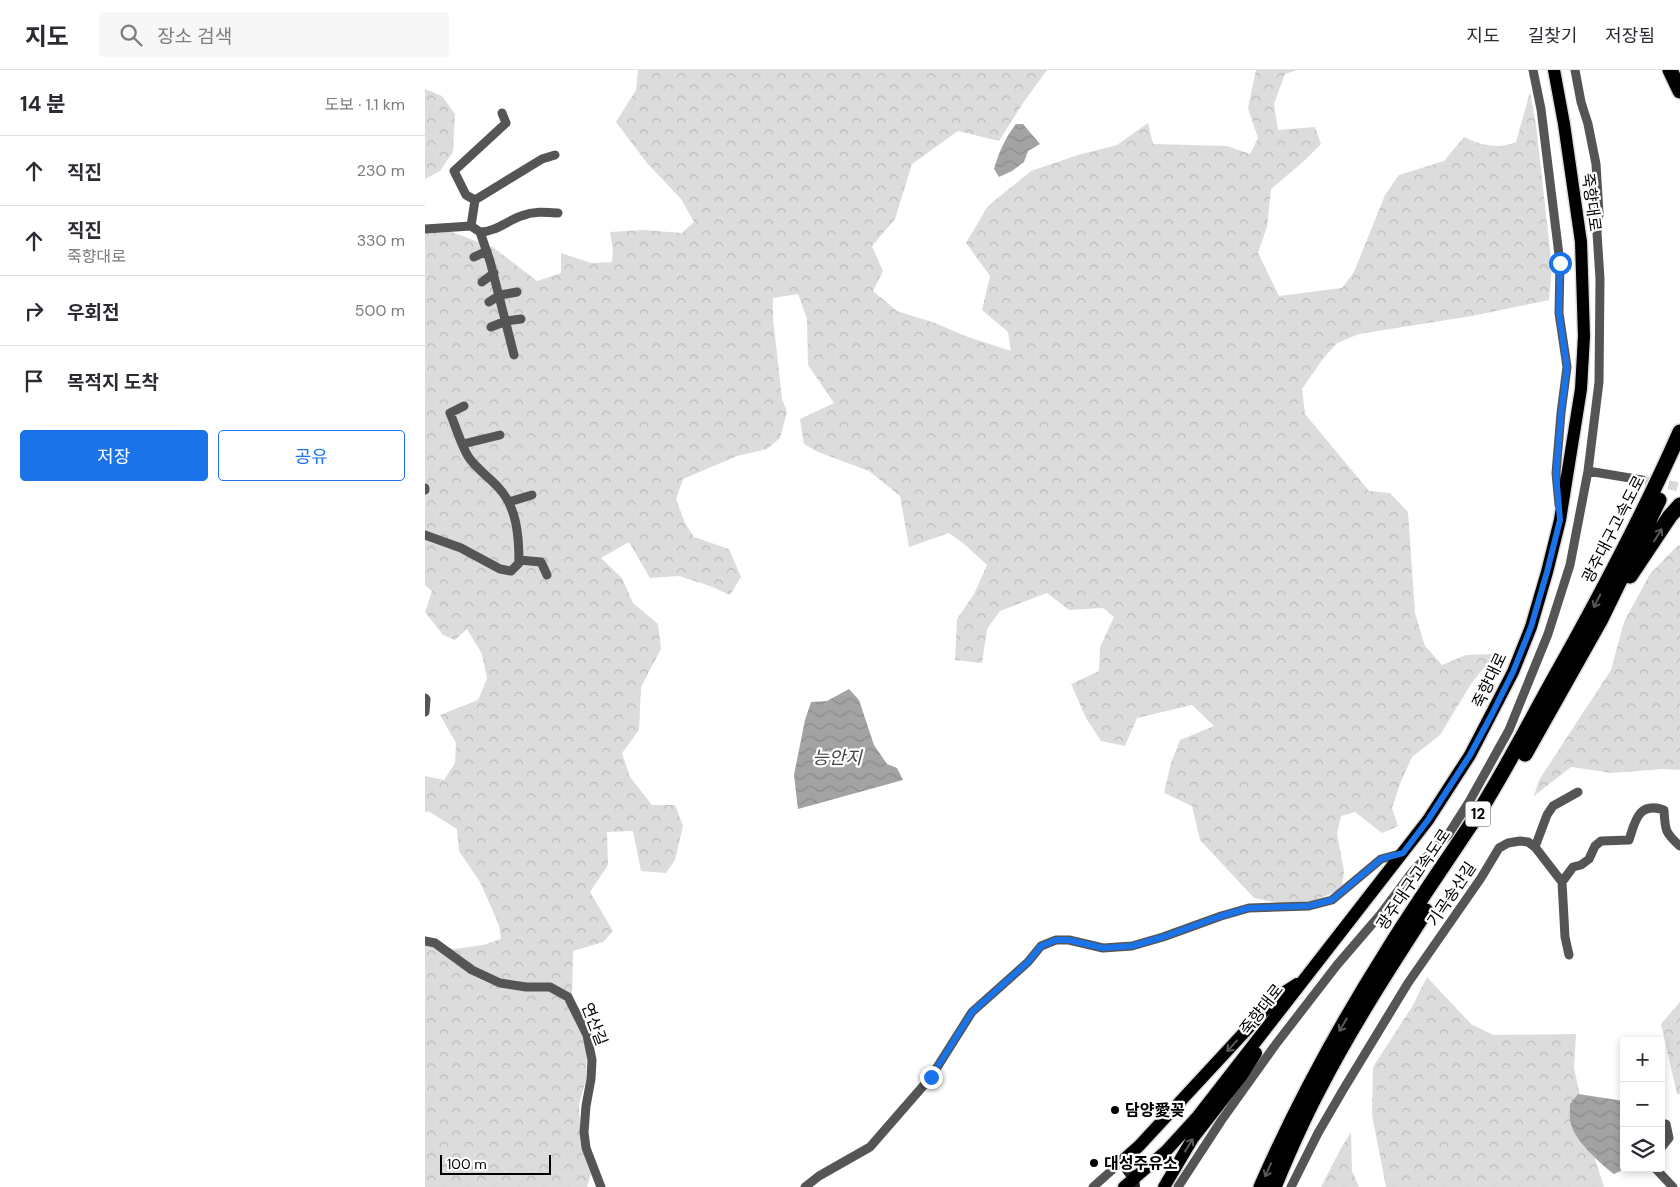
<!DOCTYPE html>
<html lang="ko">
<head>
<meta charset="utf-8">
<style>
	:root { --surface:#fff; --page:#f7f7f7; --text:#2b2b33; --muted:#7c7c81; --line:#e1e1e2; --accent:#1a73e8 }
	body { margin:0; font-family:"DM Sans","Noto Sans KR",sans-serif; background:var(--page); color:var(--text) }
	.controls { position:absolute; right:15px; bottom:15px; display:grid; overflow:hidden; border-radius:5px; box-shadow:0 2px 8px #0003 }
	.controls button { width:45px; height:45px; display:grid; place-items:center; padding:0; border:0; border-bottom:1px solid var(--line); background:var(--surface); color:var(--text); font:25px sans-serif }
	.scale { position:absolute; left:15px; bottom:12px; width:111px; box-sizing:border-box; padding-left:5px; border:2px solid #000; border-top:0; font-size:14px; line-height:18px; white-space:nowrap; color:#000; -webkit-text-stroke:4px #fff; paint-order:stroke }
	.stop { position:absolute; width:15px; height:15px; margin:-11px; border:4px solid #1a73e8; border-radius:50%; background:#fff }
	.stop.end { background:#1a73e8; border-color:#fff; box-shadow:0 1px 5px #0008 }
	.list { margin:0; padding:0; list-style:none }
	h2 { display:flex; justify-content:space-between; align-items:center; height:65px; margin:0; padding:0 20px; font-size:21px }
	h2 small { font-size:16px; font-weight:400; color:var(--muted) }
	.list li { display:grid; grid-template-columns:32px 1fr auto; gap:15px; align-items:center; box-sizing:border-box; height:70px; padding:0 20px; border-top:1px solid var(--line) }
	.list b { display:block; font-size:19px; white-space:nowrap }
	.list p { margin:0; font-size:16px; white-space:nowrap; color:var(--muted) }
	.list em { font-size:16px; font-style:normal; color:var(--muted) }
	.actions { display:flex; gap:10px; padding:15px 20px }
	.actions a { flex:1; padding:11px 0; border:1px solid var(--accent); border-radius:5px; text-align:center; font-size:18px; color:var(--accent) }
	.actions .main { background:var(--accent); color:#fff }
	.icon { flex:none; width:28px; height:28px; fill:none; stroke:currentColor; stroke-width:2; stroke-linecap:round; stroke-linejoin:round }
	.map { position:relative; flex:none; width:1255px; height:1117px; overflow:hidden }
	header { display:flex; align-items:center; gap:30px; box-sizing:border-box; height:70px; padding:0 25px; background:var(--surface); border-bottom:1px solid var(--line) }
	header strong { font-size:24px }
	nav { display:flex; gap:28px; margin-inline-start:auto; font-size:18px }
	.search { width:350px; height:45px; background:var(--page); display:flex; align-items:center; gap:12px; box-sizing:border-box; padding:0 18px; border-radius:5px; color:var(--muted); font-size:19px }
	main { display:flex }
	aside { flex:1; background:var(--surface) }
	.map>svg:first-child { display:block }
	.forest { fill:url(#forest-crowns) }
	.water { fill:url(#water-waves) }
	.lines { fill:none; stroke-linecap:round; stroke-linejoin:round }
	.street-tunnel { stroke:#d9d9d9; stroke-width:9; stroke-dasharray:9 4.5; stroke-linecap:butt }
	.primary-casing { stroke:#dbdbdb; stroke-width:15 }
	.highway-casing { stroke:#dbdbdb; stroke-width:18 }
	.street { stroke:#555; stroke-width:9 }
	.secondary { stroke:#222; stroke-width:10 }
	.primary { stroke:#000; stroke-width:12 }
	.highway { stroke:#000; stroke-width:15 }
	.oneway { stroke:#595959 }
	.route { stroke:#1a73e8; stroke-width:6 }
	.poi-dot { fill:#000; stroke:#fff; stroke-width:2 }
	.labels { text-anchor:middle; stroke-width:4.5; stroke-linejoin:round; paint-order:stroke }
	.shield { fill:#fff; stroke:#4c4c4c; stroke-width:1 }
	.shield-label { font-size:15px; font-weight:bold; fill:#000 }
	.street-label { font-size:16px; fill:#000; stroke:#fff }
	.poi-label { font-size:16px; font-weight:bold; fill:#000; stroke:#fff; text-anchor:start }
	.water-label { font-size:18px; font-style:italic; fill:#444; stroke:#fff }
</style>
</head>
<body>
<header>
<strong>지도</strong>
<div class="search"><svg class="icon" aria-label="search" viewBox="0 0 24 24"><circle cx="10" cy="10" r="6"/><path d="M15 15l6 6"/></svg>장소 검색</div>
<nav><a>지도</a><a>길찾기</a><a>저장됨</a></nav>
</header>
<main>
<aside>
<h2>14 분<small>도보 · 1.1 km</small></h2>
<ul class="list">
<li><svg class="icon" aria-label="ahead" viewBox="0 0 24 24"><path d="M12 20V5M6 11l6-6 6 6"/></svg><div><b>직진</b></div><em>230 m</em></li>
<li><svg class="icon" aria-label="ahead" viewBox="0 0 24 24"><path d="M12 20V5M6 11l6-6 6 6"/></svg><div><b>직진</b><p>죽향대로</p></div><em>330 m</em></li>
<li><svg class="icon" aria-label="right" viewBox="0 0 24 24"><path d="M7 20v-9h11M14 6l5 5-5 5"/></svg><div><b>우회전</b></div><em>500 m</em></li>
<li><svg class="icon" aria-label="arrive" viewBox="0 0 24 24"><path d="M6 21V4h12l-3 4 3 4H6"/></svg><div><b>목적지 도착</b></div></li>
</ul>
<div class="actions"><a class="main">저장</a><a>공유</a></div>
</aside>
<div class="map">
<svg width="1255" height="1117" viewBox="0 0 1255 1117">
	<defs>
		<pattern id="forest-crowns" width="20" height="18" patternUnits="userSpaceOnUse" patternTransform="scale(1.25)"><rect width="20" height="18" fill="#dcdcdc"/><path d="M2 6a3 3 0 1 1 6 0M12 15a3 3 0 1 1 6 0" fill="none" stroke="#bbb"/></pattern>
		<pattern id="water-waves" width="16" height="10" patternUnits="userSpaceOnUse" patternTransform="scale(1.25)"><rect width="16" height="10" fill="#a3a3a3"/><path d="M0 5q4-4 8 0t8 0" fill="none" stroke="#8b8b8b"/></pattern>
	</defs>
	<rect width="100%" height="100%" fill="#fff"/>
	<path class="forest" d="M213,0h409l-24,33 -24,38 -41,-10 -46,33 -17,55 -23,27 11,25 -10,20 24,20 38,12 33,14 43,14 -3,-19 -26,-22 8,-34 -24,-33 22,-37 43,-35 47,-16 39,-10 31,-22 5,21 74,2 23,8 8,-16 -10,-30 8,-38h41l-12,4 -11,30 4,26 37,-3 6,17 -18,18 -32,27 -4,38 -9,26 21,43 63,-8 12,-16 31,-77 14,-20 45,-14 20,-24c16,8 35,13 52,5l14,-50 6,33 16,143 -3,32 -77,16 -113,18 -22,9 -15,17 -20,29 3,25 64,77 21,2 18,19 7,101 10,33 17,19 24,-10 29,-1 -24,30 -31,51 -28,22 -12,27 -8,24 6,18 -16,7 -27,-21 -14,4 -4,18 7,37 -2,18 -31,13 -32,1 -25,-5 -54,-58 -8,-34 -28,-13 7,-30 9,-23 34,-14 -22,-21 -55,13 -12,28 -24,-5 -15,-23 -15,-34 28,-13 1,-24 14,-30 -11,-9 -34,2 -22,-17 -47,18 -13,18 -5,34 -27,-3 2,-41 17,-25 13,-29 -23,-21 -15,-11 -40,14 -9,-51 -31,-25 -51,-19 -14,-8 -4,-25 34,-16 -26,-38 -1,-46 -9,-25 -25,4v20l9,81 5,13 -7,26 -13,11 -30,7 -54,23 -7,20 9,24 9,14 35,12 12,28 -11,18 -20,-9 -31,-10 -29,2 -21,-36 -28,16 21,20 11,25 25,21 3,25 -20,38 -2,43 -17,23 8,24 22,28h23l8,21 -8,34 -9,13 -25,-2 -8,-40 -26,1 1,33 -18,27 23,39 -10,11 -30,9 -1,44 15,59 -1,26 -7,24 2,44 10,26 -4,13h-162v-244l29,6 29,-4 18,-6 -2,-14 -19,-43 -21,-31 -2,-22 -29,-18 -3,2v-37l19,4 11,-17 1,-20 -16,-28 38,-15 9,-21 -5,-25 -15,-25 -12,11 -12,-5 -18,-23 7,-21 -7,-6v-354h24l45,17 43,33 24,-8v-20l30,10 21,-1 1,-12 -3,-18 33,-2 39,3 12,-11 -13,-23 -34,-36 -31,-41 20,-32z
		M0,19l17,7 13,18 -2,38 -13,19 -15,8z
		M1255,475v225l-17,-1 -51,4 -41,-6 -37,29 5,-16 72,-110 13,-48 26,-48 27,-28z
		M1002,907l44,47 22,11 83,-1 -2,34 18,82 12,37h-218l-14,-72 1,-48 39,-60z
		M1255,932v92h-3l-16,-70z
		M926,1062l1,39 7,16h-38l19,-37z"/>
	<path class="water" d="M591,54h7l17,20 -12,7 -4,11 -12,9 -13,6 -5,-8c5,-17 11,-31 22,-45z
		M424,619l10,11 15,45 13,19 10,4 6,12 -105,29 -4,-34 11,-55 6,-18 16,-1z
		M1153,1024l46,7v67h3l-13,6c-12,-9 -40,-34 -43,-50 -2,-6 -1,-14 -1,-20z"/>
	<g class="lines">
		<path class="street-tunnel" d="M1217,410l38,7"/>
		<g class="primary-casing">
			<path id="primary" d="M696,1092l18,-16 138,-149 20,-13
				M699,1117l42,-36 32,-35 230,-296 42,-65 43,-83 18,-45 16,-55 13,-52 21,-131 3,-53 -3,-94 -17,-118 -10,-54
				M739,1117l29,-49 49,-63 14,-22"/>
		</g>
		<g class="highway-casing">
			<path id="highway" d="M1245,0l10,21
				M1205,506l40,-60 10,-11
				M1100,684l76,-135 58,-119
				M836,1117c36,-82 79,-161 127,-237 29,-47 61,-92 91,-138 27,-43 50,-88 75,-133 45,-80 89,-163 126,-247
				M849,1117c14,-34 29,-68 46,-100 31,-60 69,-119 106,-176"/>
		</g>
		<path class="street" d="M1108,0l8,39 19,154 -1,50 8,54 -6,46 -5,60 3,32
			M50,130l-9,-5 -12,-24 52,-48 -4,-10
			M46,156l9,6 10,29 24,94
			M46,156l4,-26 67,-41 13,-4
			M0,159l46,-3
			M55,162c15,0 27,-11 41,-16 13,-5 24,-4 37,-3
			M49,187l13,-6
			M57,212l12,-9
			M64,232l11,-7 17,-3
			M66,257l15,-6 15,-2
			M38,374l37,-9
			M1163,401l54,9
			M0,418v2
			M84,432l23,-7
			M0,465l36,13 39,21 11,2 8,-8c0,-27 -2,-56 -21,-76 -9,-10 -20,-17 -28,-28 -7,-8 -15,-35 -20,-46l14,-7
			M94,490l22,2 6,13
			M0,628l1,1 -1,13
			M1110,777l12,-32 6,-9 25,-14
			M1137,812l3,55 4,18
			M0,871l10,2 37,27 28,13 26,4h24l18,10 19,38 5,25 -1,19 -5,27 -2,26 2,16 15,39
			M1236,1078l8,-10 -3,-14
			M1230,1098l18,19
			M380,1117l14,-11 51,-29 61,-70 41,-65 56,-50 13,-16 15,-6h13l34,8 29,-2 31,-9 58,-21 28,-8 60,-2 23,-6 49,-41 22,-6
			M668,1117l28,-25
			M753,1117l43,-66 55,-77 61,-79 43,-50 33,-44 35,-36 21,-33 40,-72 39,-96 22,-69 18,-94 11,-89 1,-103 -3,-46 2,-20 -3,-49 -8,-40 -7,-22 -6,-32
			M866,1117l27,-54 25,-43 65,-107 73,-105 18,-30 9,-5 12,-2 8,1 7,5 27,35 11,-15 8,-2 8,-6 6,-13 6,-5 28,-1c6,-18 9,-39 35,-30 1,20 1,23 16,36"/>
		<path class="secondary" d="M696,1092l13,17 1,8"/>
		<use href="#primary" class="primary"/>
		<use href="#highway" class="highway"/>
	</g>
	<defs><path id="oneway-shaft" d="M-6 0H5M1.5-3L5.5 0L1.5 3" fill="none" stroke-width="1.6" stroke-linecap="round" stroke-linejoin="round" transform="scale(1.25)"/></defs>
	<g class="oneway">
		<use href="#oneway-shaft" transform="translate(1233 465) rotate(-58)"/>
		<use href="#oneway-shaft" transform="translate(1172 531) rotate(117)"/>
		<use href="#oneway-shaft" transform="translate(918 955) rotate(121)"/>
		<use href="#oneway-shaft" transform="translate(807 976) rotate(132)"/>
		<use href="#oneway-shaft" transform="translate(764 1075) rotate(-58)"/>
		<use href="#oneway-shaft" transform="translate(843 1100) rotate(114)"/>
	</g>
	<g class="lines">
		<path class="route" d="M506,1007l41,-65 56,-50 13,-16 15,-6h13l34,8 29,-2 31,-9 58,-21 28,-8 60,-2 23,-6 49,-41 22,-6 25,-33 42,-65 21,-39 22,-44 18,-45 16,-55 13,-52 -4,-47 5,-59 6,-46 -8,-55 1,-50"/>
	</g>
	<g class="poi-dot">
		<circle cx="690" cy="1040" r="5"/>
		<circle cx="669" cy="1093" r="5"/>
	</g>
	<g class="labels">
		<rect class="shield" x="1040.5" y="731.5" width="25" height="25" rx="4"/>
		<g class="shield-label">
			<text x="1053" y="749">12</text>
		</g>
		<g class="street-label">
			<text transform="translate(1167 132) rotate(82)" y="6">죽향대로</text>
			<text transform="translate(1188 459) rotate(-63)" y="6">광주대구고속도로</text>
			<text transform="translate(1064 610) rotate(-65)" y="6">죽향대로</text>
			<text transform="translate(988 809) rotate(-56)" y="6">광주대구고속도로</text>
			<text transform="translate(1026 824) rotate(-56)" y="6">기곡송산길</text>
			<text transform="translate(836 939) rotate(-52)" y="6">죽향대로</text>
			<text transform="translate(170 954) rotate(69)" y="6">연산길</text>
		</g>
		<g class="poi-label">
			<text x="700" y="1046">담양愛꽂</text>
			<text x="679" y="1099">대성주유소</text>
		</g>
		<g class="water-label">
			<text x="412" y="694">능안지</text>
		</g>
	</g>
</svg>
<div class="controls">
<button>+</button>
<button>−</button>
<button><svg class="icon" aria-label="layers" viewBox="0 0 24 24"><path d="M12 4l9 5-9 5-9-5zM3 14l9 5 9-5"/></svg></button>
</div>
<div class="scale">100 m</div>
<div class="stop" style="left:1135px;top:193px"></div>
<div class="stop end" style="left:506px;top:1007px"></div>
</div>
</main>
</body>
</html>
